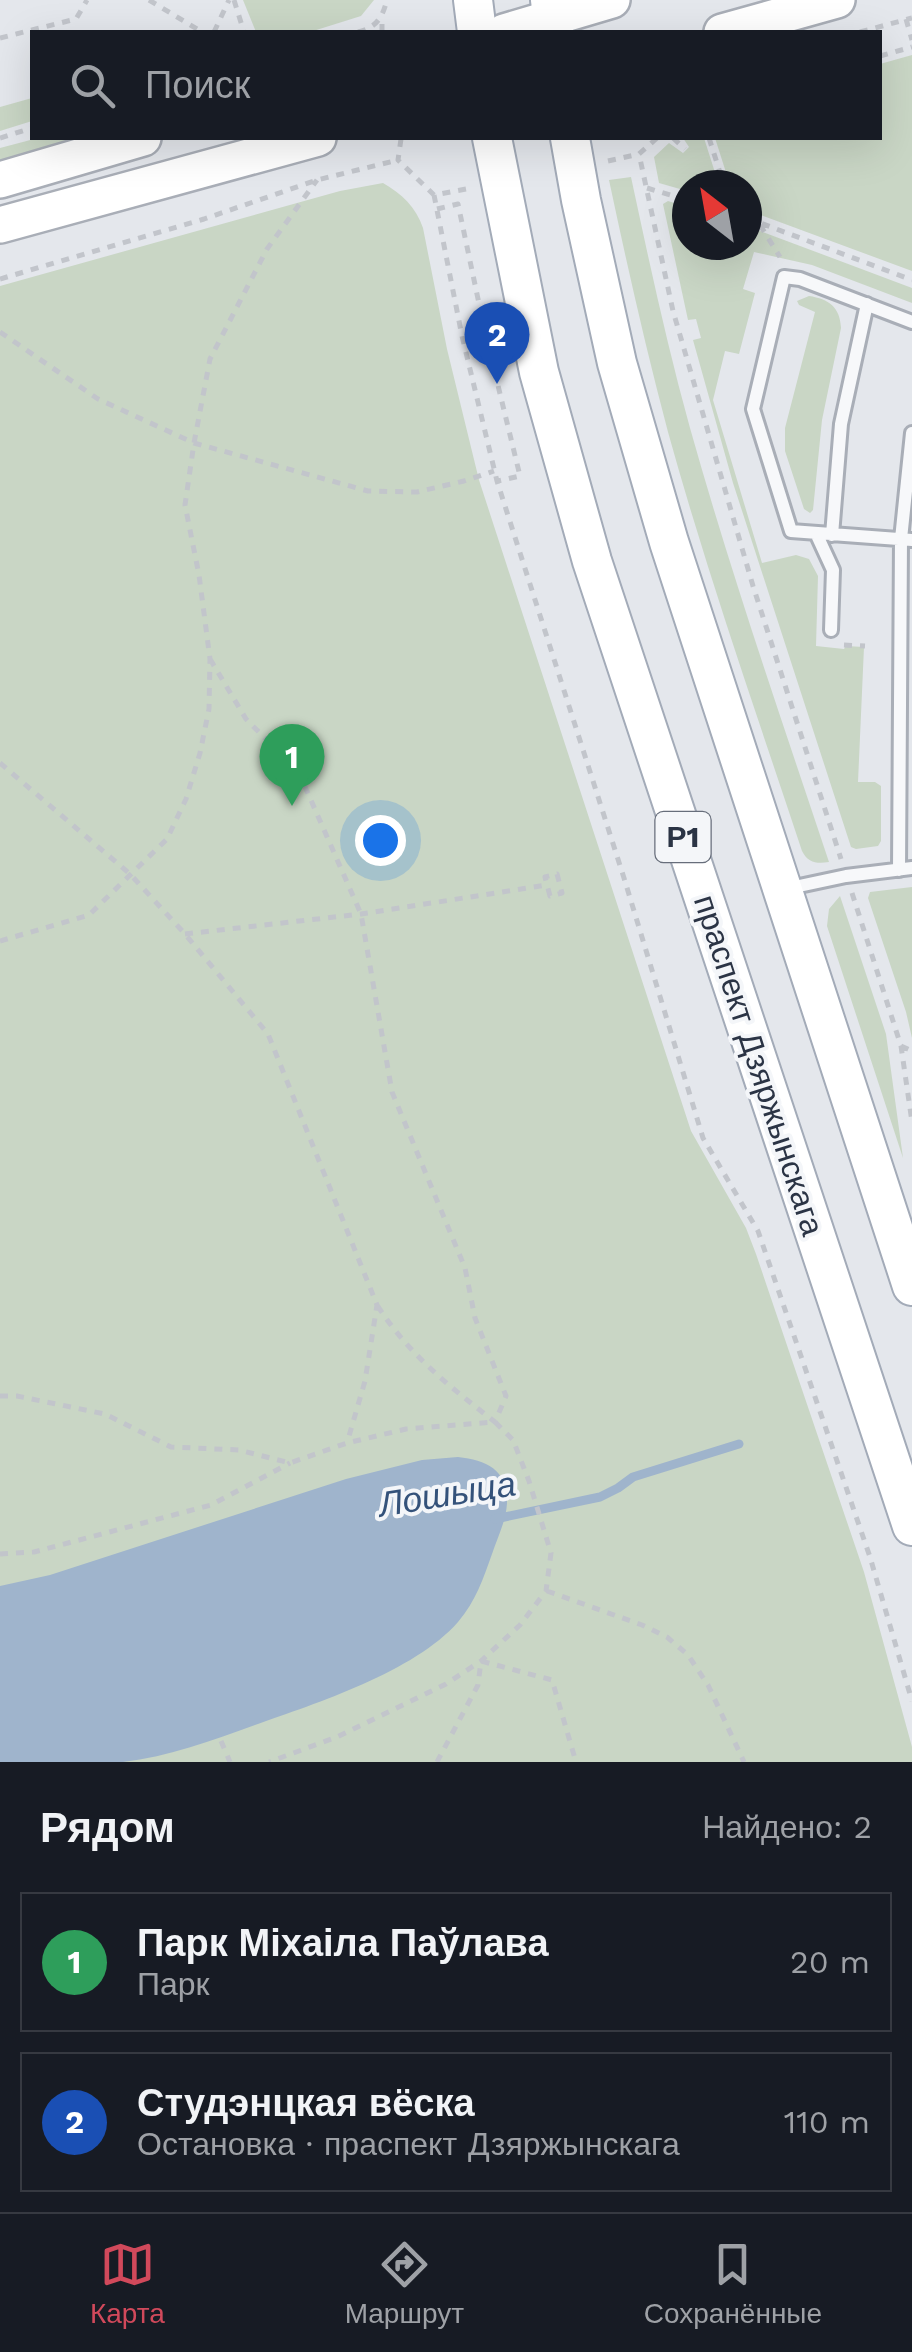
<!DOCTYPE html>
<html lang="ru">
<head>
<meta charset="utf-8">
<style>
	:root { --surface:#171b24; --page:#20242c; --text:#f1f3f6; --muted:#9ea1a6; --line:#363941; --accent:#d1495b }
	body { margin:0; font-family:"Work Sans",sans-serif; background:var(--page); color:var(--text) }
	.compass { position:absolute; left:672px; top:170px; width:90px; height:90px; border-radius:50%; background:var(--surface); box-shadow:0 10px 40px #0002; rotate:329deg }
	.you { position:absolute; left:380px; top:840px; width:35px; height:35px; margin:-25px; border:8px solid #fff; border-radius:50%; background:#1a73e8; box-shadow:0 0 0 15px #1a73e833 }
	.badge { display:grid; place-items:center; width:65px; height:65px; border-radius:50%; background:var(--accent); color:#fff; font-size:32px; font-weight:700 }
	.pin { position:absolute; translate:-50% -82px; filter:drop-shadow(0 2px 5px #0008) }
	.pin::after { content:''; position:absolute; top:52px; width:35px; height:30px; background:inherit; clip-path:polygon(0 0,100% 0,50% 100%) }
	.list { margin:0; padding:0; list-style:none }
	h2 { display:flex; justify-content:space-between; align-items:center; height:130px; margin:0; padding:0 40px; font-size:42px }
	h2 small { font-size:32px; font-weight:400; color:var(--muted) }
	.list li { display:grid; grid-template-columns:65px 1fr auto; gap:30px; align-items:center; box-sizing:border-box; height:140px; margin:0 20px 20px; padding:0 20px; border:2px solid var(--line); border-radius:0px }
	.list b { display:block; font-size:38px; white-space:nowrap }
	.list p { margin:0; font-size:32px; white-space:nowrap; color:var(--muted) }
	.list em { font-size:32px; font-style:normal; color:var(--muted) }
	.icon { flex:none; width:55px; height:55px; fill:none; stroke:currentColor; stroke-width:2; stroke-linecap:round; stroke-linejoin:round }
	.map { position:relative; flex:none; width:912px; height:1762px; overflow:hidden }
	.search { position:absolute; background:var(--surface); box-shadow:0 10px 40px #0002; left:30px; right:30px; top:30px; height:110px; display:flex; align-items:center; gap:25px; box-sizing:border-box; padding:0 35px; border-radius:0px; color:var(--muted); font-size:38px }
	.sheet { height:450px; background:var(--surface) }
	nav { display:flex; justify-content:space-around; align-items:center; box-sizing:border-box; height:140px; border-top:2px solid var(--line); background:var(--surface); font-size:28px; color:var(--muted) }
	nav a { display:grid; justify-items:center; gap:5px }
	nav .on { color:var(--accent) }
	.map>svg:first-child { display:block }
	.green { fill:#c9d6c5 }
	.water { fill:#9fb4cc }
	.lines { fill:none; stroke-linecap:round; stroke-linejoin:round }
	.stream { stroke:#9fb4cc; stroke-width:9 }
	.lane-casing { stroke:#a9aeb7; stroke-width:18 }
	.secondary-casing { stroke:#a9aeb7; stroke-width:40 }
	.primary-casing { stroke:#a3abb8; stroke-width:42 }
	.path { stroke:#c2c5cb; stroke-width:5; stroke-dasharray:8 8; stroke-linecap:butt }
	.lane { stroke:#f7f8fa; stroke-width:12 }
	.secondary { stroke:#fff; stroke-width:35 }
	.primary { stroke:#fff; stroke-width:38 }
	.labels { text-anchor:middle; stroke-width:8; stroke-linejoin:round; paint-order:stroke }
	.shield { fill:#f4f6f9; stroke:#676e7b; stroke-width:2.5 }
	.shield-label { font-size:30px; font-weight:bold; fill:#2b3445 }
	.street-label { font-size:32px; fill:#2b3445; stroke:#f4f6f9 }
	.water-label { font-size:35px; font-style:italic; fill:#34527a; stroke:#f4f6f9 }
</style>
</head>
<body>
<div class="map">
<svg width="912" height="1762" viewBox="0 0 912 1762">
	<rect width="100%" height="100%" fill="#e4e7ec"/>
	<path class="green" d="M243,0h131l-13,16 -51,16h-54z
		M912,55v216l-165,-61v-25h-17l-15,-47h165v-74z
		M32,98v23l-32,10v-24z
		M38,138h56l-94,27v-17z
		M683,138h21l15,47h-32v6l-28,-8 -5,-26 15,-14 14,10 6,-6z
		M631,177c18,84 36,168 59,251 41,146 91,290 139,434 -12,2 -21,1 -27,-11 -46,-139 -95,-278 -134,-419 -22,-83 -41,-167 -59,-252z
		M383,183c19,11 33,24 40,45l24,121 32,131 212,651 55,97 10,26 108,318 48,175v15h-912v-1476l340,-95z
		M668,201l19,6v38h60v-19l165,62v15l-100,-38 -58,-13 -11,37 12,4 -16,61 -14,-3 -12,49 49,163 34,-8 13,4 9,17 -2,70 28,3 2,-3 18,1 -6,135h17l6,4v55l-3,5 -22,3 -5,-2 -118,-364 -40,-143 8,-2 -5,-19 -8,1 -25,-116z
		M809,296c20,3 31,11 32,32l-19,92 -9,90 -3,3 -6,-4 -19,-58v-23l30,-116 -16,-7 -2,-4z
		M912,887v151l-6,-26 -38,-114 2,-6z
		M840,896l46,138 17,124 -76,-232 2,-17z"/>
	<path class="water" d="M458,1457c29,3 50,13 49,46 -1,18 -9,33 -15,51 -9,25 -16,47 -34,68 -44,50 -141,81 -203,103 -42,15 -87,32 -132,37 -40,0 -83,0 -123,0v-176l50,-11 296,-96 76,-19z"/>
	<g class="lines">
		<path class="stream" d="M495,1519l105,-22 18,-9 15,-11 106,-33"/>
		<g class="lane-casing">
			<path id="lane" d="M912,322l-112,-43 -16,-2 -31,132 38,122 121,9
				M816,533l17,37 -2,60
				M832,535l9,-111 26,-120
				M899,870l2,-331 11,-106
				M785,889l61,-13 66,-8"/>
		</g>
		<g class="secondary-casing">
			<path id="secondary" d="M504,32l108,-32
				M722,32l115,-32
				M0,180l143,-42
				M0,225l318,-87"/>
		</g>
		<g class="primary-casing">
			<path id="primary" d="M473,0l4,32
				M550,0l4,32
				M492,138l47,234 53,189 320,965
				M570,138l11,62 36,163 52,179 243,744"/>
		</g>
		<path class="path" d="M149,0l53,32
			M234,0l10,32
			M906,19l6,21
			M214,32l15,-32
			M358,32c19,-5 24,-14 29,-32
			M382,32v-13
			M860,32l52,-14
			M0,38l76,-19 11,-19
			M880,56l32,-9
			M0,138l32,-10
			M657,138l-18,16 34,157 80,275 88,273
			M673,138l12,11
			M709,138l15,47
			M401,139l-3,21 36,35 32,-6
			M608,161l31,-7
			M647,188l40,12
			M434,195l28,141 35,145 127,397 79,260 55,93 112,326 42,144
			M437,209l21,-5 27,128 35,144 -22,5
			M747,218l165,62
			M760,225l20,32
			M0,279l204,-60 113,-39 81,-20
			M0,332l98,67 96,44 174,48 49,1 47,-11 30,-10
			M844,645l21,1
			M210,659l36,60 53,54 62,141 31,178 73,176 10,50 31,78 -11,26c-46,-36 -86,-67 -118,-117
			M0,763l130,111 55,60 83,100 109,271 -12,76 -18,62
			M557,874l5,19 -12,3 -5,-19z
			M852,893l49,153 11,76
			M185,934l176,-20 186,-29
			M0,941l89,-26 78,-76 19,-40 14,-46 9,-44 1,-50 -11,-84 -14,-70 9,-62 16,-84 57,-110 50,-69
			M901,1046l11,5
			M0,1396h17l88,18 66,33 68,3 51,13 57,-20 59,-14 89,-7 18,18 16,41 22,72 -5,38 -26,34 -39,36 -35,23 -109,53 -68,25
			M0,1554l34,-2 177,-47 79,-42
			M547,1591l95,34 25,12 21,18 20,30 36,77
			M221,1741l9,21
			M437,1762l41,-77 3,-24 71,19 24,82"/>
		<use href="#lane" class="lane"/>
		<use href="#secondary" class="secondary"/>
		<use href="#primary" class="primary"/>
	</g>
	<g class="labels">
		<rect class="shield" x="655.5" y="812" width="55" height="50" rx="8"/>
		<g class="shield-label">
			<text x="683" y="847">Р1</text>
		</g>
		<g class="street-label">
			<text transform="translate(759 1065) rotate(72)" y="11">праспект Дзяржынскага</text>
		</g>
		<g class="water-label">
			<text transform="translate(447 1494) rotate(-9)" y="12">Лошыца</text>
		</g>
	</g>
</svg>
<svg class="compass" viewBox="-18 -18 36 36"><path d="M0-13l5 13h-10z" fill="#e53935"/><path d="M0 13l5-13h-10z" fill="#9ea1a6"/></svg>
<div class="you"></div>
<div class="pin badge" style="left:292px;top:806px;background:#2e9e5b">1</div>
<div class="pin badge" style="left:497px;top:384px;background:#1a4fb4">2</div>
<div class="search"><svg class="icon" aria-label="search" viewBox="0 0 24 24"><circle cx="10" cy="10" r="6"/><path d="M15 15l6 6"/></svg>Поиск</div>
</div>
<section class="sheet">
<h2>Рядом<small>Найдено: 2</small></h2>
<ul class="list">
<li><span class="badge" style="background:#2e9e5b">1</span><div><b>Парк Міхаіла Паўлава</b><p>Парк</p></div><em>20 m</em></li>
<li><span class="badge" style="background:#1a4fb4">2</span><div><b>Студэнцкая вёска</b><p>Остановка · праспект Дзяржынскага</p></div><em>110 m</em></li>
</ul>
</section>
<nav>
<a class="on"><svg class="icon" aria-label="map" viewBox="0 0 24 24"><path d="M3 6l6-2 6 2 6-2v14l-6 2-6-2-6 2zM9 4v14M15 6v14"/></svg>Карта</a>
<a><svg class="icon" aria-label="directions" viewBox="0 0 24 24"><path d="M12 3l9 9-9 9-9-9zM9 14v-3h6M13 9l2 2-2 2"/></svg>Маршрут</a>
<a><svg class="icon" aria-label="saved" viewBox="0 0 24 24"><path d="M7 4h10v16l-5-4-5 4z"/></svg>Сохранённые</a>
</nav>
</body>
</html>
